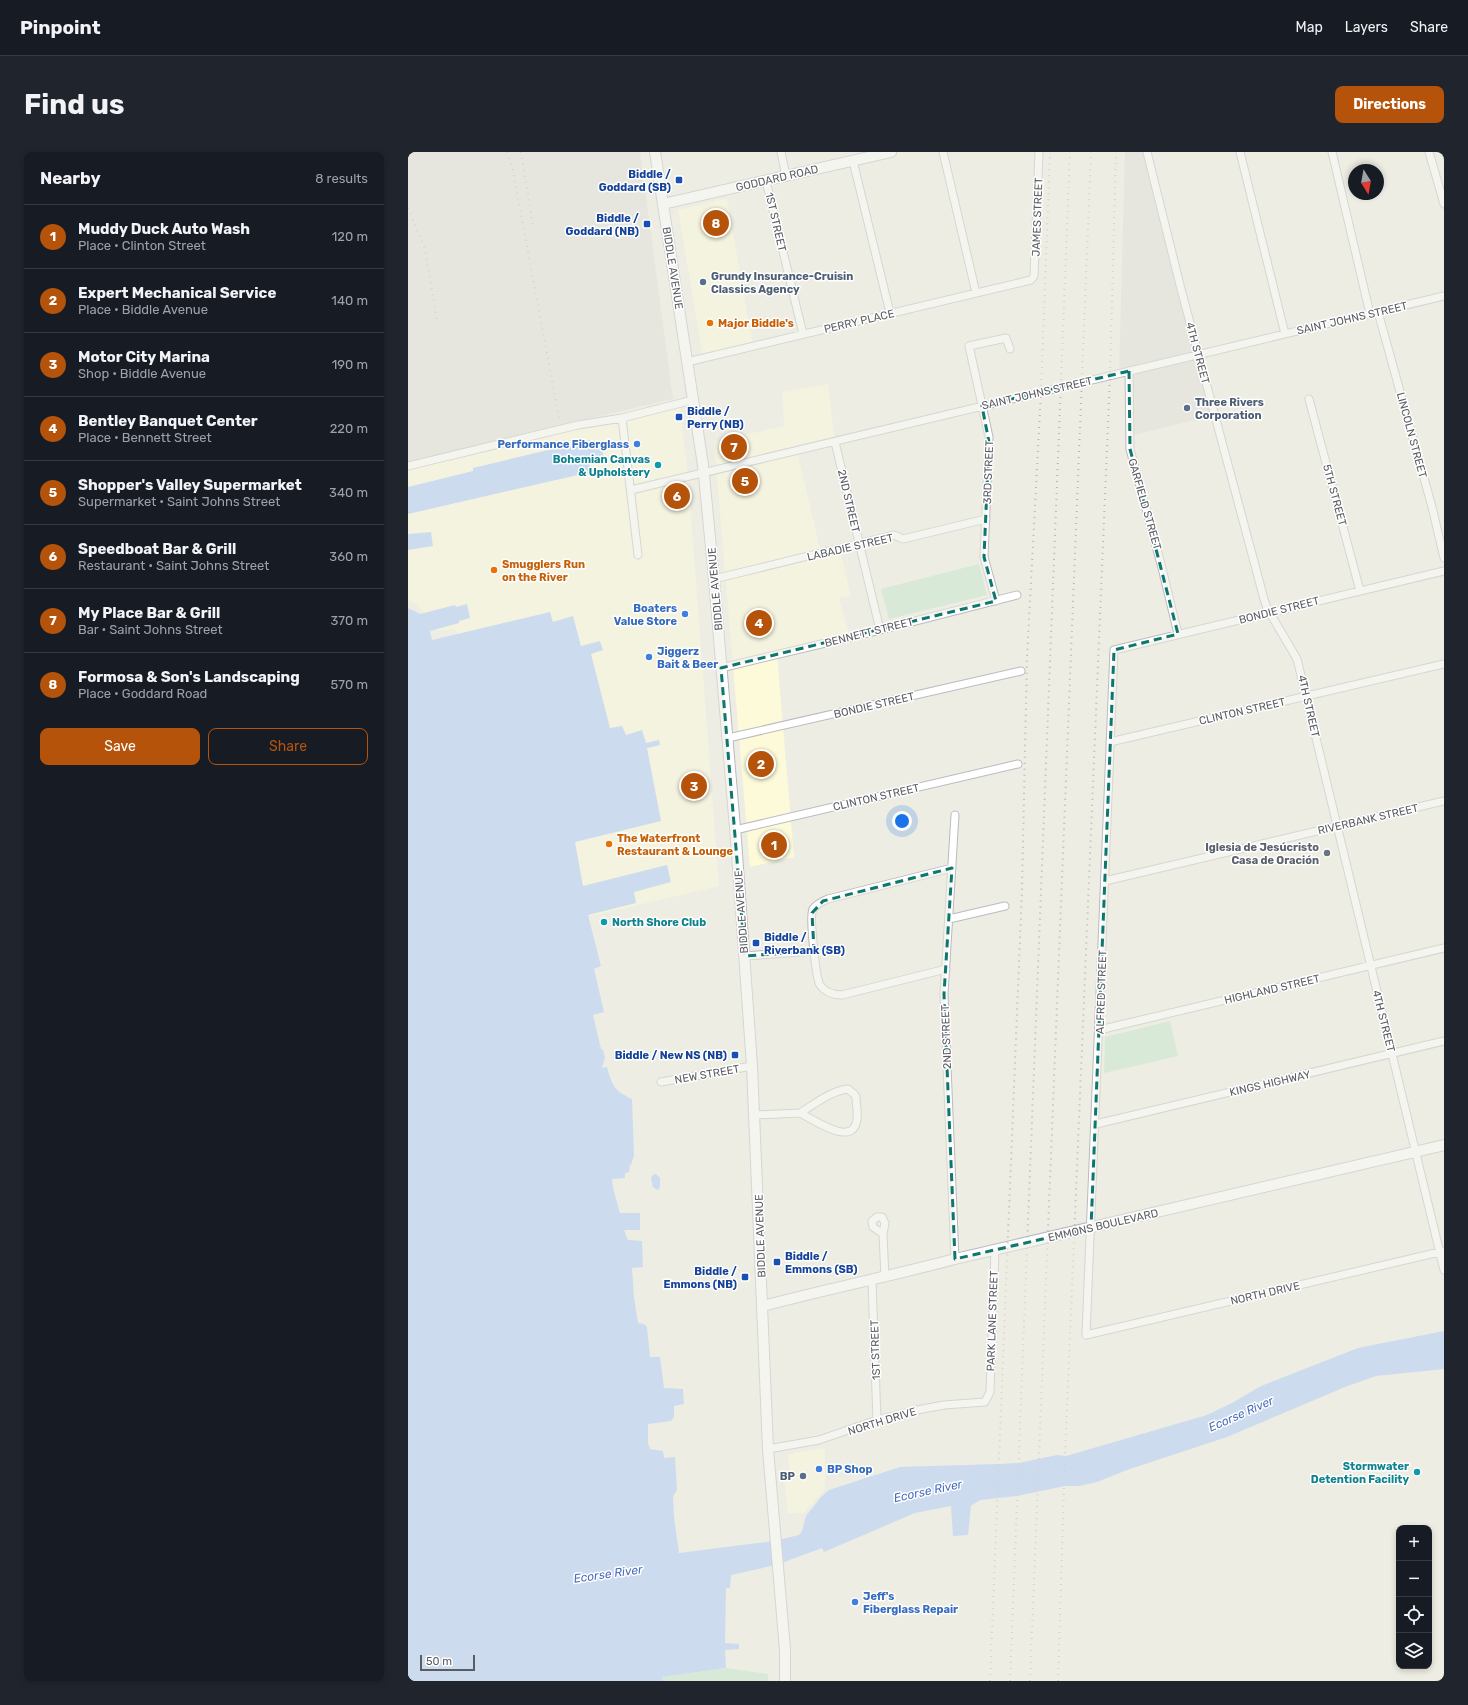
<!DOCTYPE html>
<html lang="en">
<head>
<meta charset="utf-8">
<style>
	:root { --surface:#171b24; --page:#20242c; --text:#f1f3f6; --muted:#9ea1a6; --line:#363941; --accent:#b45309 }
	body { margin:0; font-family:Rubik,sans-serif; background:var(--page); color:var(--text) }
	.controls { position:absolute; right:12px; bottom:12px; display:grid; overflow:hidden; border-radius:8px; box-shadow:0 2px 6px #0003 }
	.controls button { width:36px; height:36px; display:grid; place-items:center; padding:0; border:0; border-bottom:1px solid var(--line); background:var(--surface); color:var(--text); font:20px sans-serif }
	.compass { position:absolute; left:940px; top:12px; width:36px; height:36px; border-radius:50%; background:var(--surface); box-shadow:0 2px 6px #0003; rotate:169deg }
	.scale { position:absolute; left:12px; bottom:10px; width:55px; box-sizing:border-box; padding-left:4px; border:2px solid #5b5d63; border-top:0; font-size:11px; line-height:14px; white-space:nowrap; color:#5b5d63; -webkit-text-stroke:3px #fff; paint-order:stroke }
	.you { position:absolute; left:494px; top:669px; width:14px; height:14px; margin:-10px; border:3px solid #fff; border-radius:50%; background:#1a73e8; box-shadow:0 0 0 6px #1a73e833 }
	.badge { display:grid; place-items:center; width:26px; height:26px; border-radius:50%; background:var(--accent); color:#fff; font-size:13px; font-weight:700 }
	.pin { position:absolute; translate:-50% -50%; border:2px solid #fff; box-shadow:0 1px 4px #0006 }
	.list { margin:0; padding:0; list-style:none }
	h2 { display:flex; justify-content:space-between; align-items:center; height:52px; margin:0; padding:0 16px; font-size:17px }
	h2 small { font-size:13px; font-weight:400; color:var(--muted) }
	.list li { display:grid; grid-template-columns:26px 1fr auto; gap:12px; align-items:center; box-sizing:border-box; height:64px; padding:0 16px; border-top:1px solid var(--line) }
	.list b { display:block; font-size:15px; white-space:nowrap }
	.list p { margin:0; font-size:13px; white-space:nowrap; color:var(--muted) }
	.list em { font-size:13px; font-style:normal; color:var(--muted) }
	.actions { display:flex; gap:8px; padding:12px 16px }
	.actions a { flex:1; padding:9px 0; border:1px solid var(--accent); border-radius:8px; text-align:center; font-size:14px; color:var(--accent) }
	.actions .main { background:var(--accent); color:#fff }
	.icon { flex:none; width:22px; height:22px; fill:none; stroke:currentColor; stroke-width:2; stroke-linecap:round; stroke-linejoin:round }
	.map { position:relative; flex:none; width:1036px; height:1529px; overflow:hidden; border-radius:8px }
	header { display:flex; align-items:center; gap:24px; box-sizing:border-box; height:56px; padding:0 20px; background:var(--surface); border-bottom:1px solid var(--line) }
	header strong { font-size:19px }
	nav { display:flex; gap:22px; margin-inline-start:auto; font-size:14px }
	.intro { display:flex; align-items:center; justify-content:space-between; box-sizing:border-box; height:96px; padding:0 24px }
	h1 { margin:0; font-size:28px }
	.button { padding:10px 18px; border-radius:8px; background:var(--accent); color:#fff; font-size:14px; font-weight:700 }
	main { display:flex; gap:24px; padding:0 24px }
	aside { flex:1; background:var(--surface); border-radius:8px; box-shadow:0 2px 6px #0003 }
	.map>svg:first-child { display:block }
	.commercial { fill:#fcfad9 }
	.industrial { fill:#dfded7 }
	.green { fill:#c0e4c7 }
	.water { fill:#a6c6fb }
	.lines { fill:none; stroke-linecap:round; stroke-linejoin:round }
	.street-casing { stroke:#babbc1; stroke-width:9 }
	.secondary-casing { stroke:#b9bac1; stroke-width:12 }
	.street { stroke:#fff; stroke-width:7 }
	.secondary { stroke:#fff; stroke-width:10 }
	.rail { stroke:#b6b6b7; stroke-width:2; stroke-dasharray:1 5; stroke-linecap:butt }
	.marked { fill:none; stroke:#0f766e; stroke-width:3; stroke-dasharray:8 5; stroke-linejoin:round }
	.transit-dot { fill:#1a4fb4; stroke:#fff; stroke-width:1.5 }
	.service-dot { fill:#5c6f8a; stroke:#fff; stroke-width:1.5 }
	.food-dot { fill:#e8710a; stroke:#fff; stroke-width:1.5 }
	.shop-dot { fill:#3f7fe0; stroke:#fff; stroke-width:1.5 }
	.culture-dot { fill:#0f9aa8; stroke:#fff; stroke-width:1.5 }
	.worship-dot { fill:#6b7280; stroke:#fff; stroke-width:1.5 }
	.labels { text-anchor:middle; stroke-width:3; stroke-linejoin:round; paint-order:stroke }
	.transit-label { font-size:11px; font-weight:bold; fill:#164399; stroke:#fff; text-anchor:end }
	.street-label { font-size:11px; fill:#5b5d63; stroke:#fff }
	.service-label { font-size:11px; font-weight:bold; fill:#4e5e75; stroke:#fff; text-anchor:start }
	.food-label { font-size:11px; font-weight:bold; fill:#c56008; stroke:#fff; text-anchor:start }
	.shop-label { font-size:11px; font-weight:bold; fill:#366cbe; stroke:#fff; text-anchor:start }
	.culture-label { font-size:11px; font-weight:bold; fill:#0d838f; stroke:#fff; text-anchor:end }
	.worship-label { font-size:11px; font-weight:bold; fill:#5b616d; stroke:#fff; text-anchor:end }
	.water-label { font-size:12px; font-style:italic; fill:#496dbd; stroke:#fff }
</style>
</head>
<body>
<header>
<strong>Pinpoint</strong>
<nav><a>Map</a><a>Layers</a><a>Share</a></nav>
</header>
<div class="intro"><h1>Find us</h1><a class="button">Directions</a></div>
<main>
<aside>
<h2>Nearby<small>8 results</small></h2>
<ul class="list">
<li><span class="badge">1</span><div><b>Muddy Duck Auto Wash</b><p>Place · Clinton Street</p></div><em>120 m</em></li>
<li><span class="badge">2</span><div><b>Expert Mechanical Service</b><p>Place · Biddle Avenue</p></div><em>140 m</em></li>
<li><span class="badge">3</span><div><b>Motor City Marina</b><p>Shop · Biddle Avenue</p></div><em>190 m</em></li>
<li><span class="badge">4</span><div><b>Bentley Banquet Center</b><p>Place · Bennett Street</p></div><em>220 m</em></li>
<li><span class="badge">5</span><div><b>Shopper's Valley Supermarket</b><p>Supermarket · Saint Johns Street</p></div><em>340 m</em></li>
<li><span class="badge">6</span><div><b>Speedboat Bar &amp; Grill</b><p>Restaurant · Saint Johns Street</p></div><em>360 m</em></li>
<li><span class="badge">7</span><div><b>My Place Bar &amp; Grill</b><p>Bar · Saint Johns Street</p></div><em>370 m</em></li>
<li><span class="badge">8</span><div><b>Formosa &amp; Son's Landscaping</b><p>Place · Goddard Road</p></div><em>570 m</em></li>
</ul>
<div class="actions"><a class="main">Save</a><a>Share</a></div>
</aside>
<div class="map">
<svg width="1036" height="1529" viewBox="0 0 1036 1529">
	<rect width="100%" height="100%" fill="#edede3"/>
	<path class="commercial" d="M319,46l26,148 -50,12 -25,-148z
		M420,232l7,58 -38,9 24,102 19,-4 11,47 -12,2 11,39 -73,18 17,202 -44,10 -36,-425 70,-16 -2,-34z
		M271,248l9,76 31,410 -128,30 -136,-287 -17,2 -21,-27 -9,-4v-139z
		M417,1296v41l-21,24h-16l-4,-35 6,-3 -2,-21z"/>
	<path class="industrial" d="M0,0h232l33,247 -265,62z
		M717,0h22l68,263 -86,21v-64l-10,2z"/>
	<path class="green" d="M571,412l8,31 -98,24 -8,-30z
		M762,869l8,35 -74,17 1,-36z
		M318,1516l42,6v7h-105l-1,-4z"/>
	<path class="water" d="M182,288l2,7 9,-2 3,13 -15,4 2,10 -183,42v-27l65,-16v-3z
		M23,380l2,14 -25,4v-16z
		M59,452l3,14 -11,3v2l-29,8 2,9 118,-28 3,10 20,-6 8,30 19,-5 3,9 -12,4 19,74 12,-2 4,9 16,-5 4,13 13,-3 1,5 -13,3 14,73 -86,21 8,44 84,-21 4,17 -37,10 2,11 -48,12 13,51 -7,3 10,43 -11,3 8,34 2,1 2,7 -3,11 5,-1c5,18 7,24 25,32l2,56 -3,10h-1l-1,7 -4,1v5l-13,1c1,12 5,22 8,34h20v17h-16l4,10 14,1 1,26 -11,1 2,29 4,26 6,1 3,3 3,30h10l4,31 19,1 1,15 -10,2v11l-3,4 -23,3v19l2,6 13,2 1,7 11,-1 2,33 -4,6 1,21 5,36 95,-12 25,-6 3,-4 4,-15 15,-19 8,-7 71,-23 98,-3 21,-1 38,-8 9,1 141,-41 25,-12 29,-17 97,-38 86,-17v38l-68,7 -31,11 -118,50 -100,33 -30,12 -18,4h-14l-48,10 -37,4 -9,6 -3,29 -15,1 -2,-30 -36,7 -91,39 -2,-4 -46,17 -45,10 -1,13h-4l-1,55 14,1v5l-14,1 1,18 -64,9 1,4h-255v-1073l12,6 35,-9 1,2z
		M248,1022l4,4v9l-2,3 -5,-3 -2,-9 2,-3z"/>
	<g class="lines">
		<g class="street-casing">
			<path id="street" d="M373,0l5,24
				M535,0l33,141
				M739,0l34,137 83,310 3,9 30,51 147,611
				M832,0l45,182
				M924,0l38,162
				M1021,0l15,52
				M445,9l37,152
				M358,29l37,153
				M970,160l54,195 12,51
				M279,210l344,-82 3,-4 5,-124
				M721,219l1,78 32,119 16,66
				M901,247l51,192
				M214,266l16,137
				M427,290l45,188
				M0,314l170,-41 44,-7 71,-18
				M223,338l813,-194
				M1036,419l-330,79 -28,685 358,-84
				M306,427l180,-44 9,4 83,-20
				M588,449l-12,-44 5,-120 -20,-91 37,-8 4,11
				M313,516l159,-38 137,-35
				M320,586l293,-67
				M702,590l334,-78
				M547,663l-11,179 11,265
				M327,678l283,-66
				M697,729l339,-80
				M541,767l56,-13
				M337,804l69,-5
				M538,817l-104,26c-8,0 -17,-3 -22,-10 -4,-7 -11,-69 -7,-76 3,-5 10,-8 15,-10l124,-31
				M691,878l345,-82
				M253,930l91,-16
				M440,937l6,5 2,3c0,7 2,15 1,22 -3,30 -44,0 -57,-6 15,-9 30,-22 48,-24z
				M347,963l45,-2
				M688,972l348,-83
				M475,1082l-10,-7 -1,-6 5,-4h5l3,6 -2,11 2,44
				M464,1129l5,139
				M360,1297l51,-9 58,-20 40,-10 27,-5 41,-3 5,-10 5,-142"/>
		</g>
		<g class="secondary-casing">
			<path id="secondary" d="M247,0l48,313 11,114 22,261 16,226 16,383 17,201v31
				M255,52l228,-52
				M355,1154c64,-17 128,-30 192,-47l489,-114"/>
		</g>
		<use href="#street" class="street"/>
		<use href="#secondary" class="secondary"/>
		<path class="rail" d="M99,0l5,14 47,252
			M113,0l12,73
			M0,56l17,41 12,71
			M582,1529l32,-792 5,-231 14,-266 9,-240
			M602,1529l60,-1529
			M622,1529l61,-1529
			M650,1529l7,-226 45,-1079 6,-224"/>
	</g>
	<path d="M0 0H1036V1529H0ZM721,219l1,78 48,185 -64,16 -23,578 -136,31 -11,-265 8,-126 -129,33 -11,12 2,38 -69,5 -24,-288 275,-67 -12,-44 5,-115 -7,-36z" fill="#edede3" fill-opacity=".55" fill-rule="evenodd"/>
	<path class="marked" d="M721,219l1,78 48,185 -64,16 -23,578 -136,31 -11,-265 8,-126 -129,33 -11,12 2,38 -69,5 -24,-288 275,-67 -12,-44 5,-115 -7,-36z"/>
	<g class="transit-dot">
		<rect x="267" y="24" width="8" height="8" rx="2"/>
		<rect x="235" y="68" width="8" height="8" rx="2"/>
		<rect x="267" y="261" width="8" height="8" rx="2"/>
		<rect x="344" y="787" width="8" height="8" rx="2"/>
		<rect x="323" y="899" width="8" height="8" rx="2"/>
		<rect x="365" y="1106" width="8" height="8" rx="2"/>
		<rect x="333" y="1121" width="8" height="8" rx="2"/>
	</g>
	<g class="service-dot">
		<circle cx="295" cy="130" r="4"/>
		<circle cx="779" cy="256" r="4"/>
		<circle cx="395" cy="1324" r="4"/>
	</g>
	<g class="food-dot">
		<circle cx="302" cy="171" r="4"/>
		<circle cx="86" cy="418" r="4"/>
		<circle cx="201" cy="692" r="4"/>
	</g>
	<g class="shop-dot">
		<circle cx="229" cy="292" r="4"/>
		<circle cx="277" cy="462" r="4"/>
		<circle cx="241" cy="505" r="4"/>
		<circle cx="411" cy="1317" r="4"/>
		<circle cx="447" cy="1450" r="4"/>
	</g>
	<g class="culture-dot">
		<circle cx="250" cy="313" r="4"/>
		<circle cx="196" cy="770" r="4"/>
		<circle cx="1009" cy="1320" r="4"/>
	</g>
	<circle class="worship-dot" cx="919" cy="701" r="4"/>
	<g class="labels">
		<g class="transit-label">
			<text x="263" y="26">Biddle /<tspan x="263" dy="13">Goddard (SB)</tspan></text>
			<text x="231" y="70">Biddle /<tspan x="231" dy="13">Goddard (NB)</tspan></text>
			<text x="279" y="263" text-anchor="start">Biddle /<tspan x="279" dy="13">Perry (NB)</tspan></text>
			<text x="356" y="789" text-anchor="start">Biddle /<tspan x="356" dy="13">Riverbank (SB)</tspan></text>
			<text x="319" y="907">Biddle / New NS (NB)</text>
			<text x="377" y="1108" text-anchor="start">Biddle /<tspan x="377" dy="13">Emmons (SB)</tspan></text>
			<text x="329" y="1123">Biddle /<tspan x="329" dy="13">Emmons (NB)</tspan></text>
		</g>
		<g class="street-label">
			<text transform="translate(369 26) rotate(-13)" y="4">GODDARD ROAD</text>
			<text transform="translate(629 65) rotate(-88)" y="4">JAMES STREET</text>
			<text transform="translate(368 70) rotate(77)" y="4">1ST STREET</text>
			<text transform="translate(265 116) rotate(81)" y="4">BIDDLE AVENUE</text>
			<text transform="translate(944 166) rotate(-13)" y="4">SAINT JOHNS STREET</text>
			<text transform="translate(451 169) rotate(-13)" y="4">PERRY PLACE</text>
			<text transform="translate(790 201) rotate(75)" y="4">4TH STREET</text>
			<text transform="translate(629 241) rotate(-13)" y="4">SAINT JOHNS STREET</text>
			<text transform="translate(1004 283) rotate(75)" y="4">LINCOLN STREET</text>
			<text transform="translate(580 320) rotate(-88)" y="4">3RD STREET</text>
			<text transform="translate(927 343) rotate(75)" y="4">5TH STREET</text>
			<text transform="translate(441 349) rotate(77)" y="4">2ND STREET</text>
			<text transform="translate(737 352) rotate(74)" y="4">GARFIELD STREET</text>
			<text transform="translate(442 395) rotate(-13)" y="4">LABADIE STREET</text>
			<text transform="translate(307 437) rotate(-95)" y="4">BIDDLE AVENUE</text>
			<text transform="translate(871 458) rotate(-14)" y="4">BONDIE STREET</text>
			<text transform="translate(461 480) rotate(-14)" y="4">BENNETT STREET</text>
			<text transform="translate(466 553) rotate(-13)" y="4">BONDIE STREET</text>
			<text transform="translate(901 554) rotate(77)" y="4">4TH STREET</text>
			<text transform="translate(834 559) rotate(-13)" y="4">CLINTON STREET</text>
			<text transform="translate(468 645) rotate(-13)" y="4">CLINTON STREET</text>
			<text transform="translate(960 667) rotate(-13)" y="4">RIVERBANK STREET</text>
			<text transform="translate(333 760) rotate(-94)" y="4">BIDDLE AVENUE</text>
			<text transform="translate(864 837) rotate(-13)" y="4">HIGHLAND STREET</text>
			<text transform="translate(693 840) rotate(-88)" y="4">ALFRED STREET</text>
			<text transform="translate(976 869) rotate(76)" y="4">4TH STREET</text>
			<text transform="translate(538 885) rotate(-92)" y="4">2ND STREET</text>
			<text transform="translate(299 922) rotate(-10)" y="4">NEW STREET</text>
			<text transform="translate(862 931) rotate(-13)" y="4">KINGS HIGHWAY</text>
			<text transform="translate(695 1073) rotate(-13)" y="4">EMMONS BOULEVARD</text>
			<text transform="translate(352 1084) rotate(-92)" y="4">BIDDLE AVENUE</text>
			<text transform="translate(857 1141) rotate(-13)" y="4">NORTH DRIVE</text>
			<text transform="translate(584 1169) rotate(-88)" y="4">PARK LANE STREET</text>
			<text transform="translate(467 1198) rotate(-92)" y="4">1ST STREET</text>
			<text transform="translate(474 1269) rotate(-17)" y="4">NORTH DRIVE</text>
		</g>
		<g class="service-label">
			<text x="303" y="128">Grundy Insurance-Cruisin<tspan x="303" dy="13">Classics Agency</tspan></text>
			<text x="787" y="254">Three Rivers<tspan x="787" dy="13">Corporation</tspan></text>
			<text x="387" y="1328" text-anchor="end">BP</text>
		</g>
		<g class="food-label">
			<text x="310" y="175">Major Biddle's</text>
			<text x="94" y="416">Smugglers Run<tspan x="94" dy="13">on the River</tspan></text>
			<text x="209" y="690">The Waterfront<tspan x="209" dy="13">Restaurant &amp; Lounge</tspan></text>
		</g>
		<g class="shop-label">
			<text x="221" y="296" text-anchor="end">Performance Fiberglass</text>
			<text x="269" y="460" text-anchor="end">Boaters<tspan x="269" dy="13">Value Store</tspan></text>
			<text x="249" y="503">Jiggerz<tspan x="249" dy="13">Bait &amp; Beer</tspan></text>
			<text x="419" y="1321">BP Shop</text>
			<text x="455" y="1448">Jeff's<tspan x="455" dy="13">Fiberglass Repair</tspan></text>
		</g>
		<g class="culture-label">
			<text x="242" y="311">Bohemian Canvas<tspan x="242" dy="13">&amp; Upholstery</tspan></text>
			<text x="204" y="774" text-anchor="start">North Shore Club</text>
			<text x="1001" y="1318">Stormwater<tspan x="1001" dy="13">Detention Facility</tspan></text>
		</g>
		<g class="worship-label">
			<text x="911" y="699">Iglesia de Jesúcristo<tspan x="911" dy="13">Casa de Oración</tspan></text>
		</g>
		<g class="water-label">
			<text transform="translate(833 1262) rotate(-24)" y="4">Ecorse River</text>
			<text transform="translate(520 1339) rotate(-12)" y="4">Ecorse River</text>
			<text transform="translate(200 1422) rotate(-8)" y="4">Ecorse River</text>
		</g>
	</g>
</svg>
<div class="controls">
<button>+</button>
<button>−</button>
<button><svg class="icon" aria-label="locate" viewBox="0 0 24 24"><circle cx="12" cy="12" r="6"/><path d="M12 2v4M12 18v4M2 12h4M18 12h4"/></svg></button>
<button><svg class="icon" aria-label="layers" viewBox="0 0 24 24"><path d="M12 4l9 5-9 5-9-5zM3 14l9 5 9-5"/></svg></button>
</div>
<svg class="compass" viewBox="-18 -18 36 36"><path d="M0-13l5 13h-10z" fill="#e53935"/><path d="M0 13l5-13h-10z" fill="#9ea1a6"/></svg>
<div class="scale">50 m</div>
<div class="you"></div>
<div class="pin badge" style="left:366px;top:693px">1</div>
<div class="pin badge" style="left:353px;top:612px">2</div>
<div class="pin badge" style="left:286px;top:634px">3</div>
<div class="pin badge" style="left:351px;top:471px">4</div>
<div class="pin badge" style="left:337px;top:329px">5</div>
<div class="pin badge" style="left:269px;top:344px">6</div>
<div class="pin badge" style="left:326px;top:295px">7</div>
<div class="pin badge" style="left:308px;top:71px">8</div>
</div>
</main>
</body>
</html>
